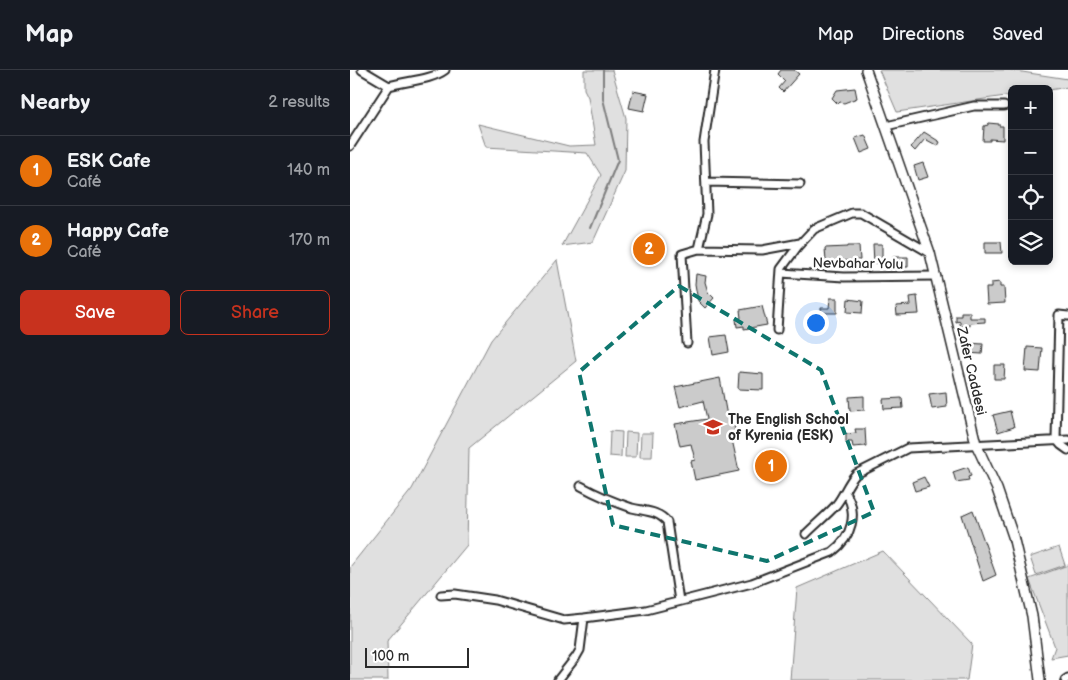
<!DOCTYPE html>
<html lang="en">
<head>
<meta charset="utf-8">
<style>
	:root { --surface:#171b24; --page:#242831; --text:#f1f3f6; --muted:#9ea1a6; --line:#363941; --accent:#c8321e }
	body { margin:0; font-family:"Balsamiq Sans",sans-serif; background:var(--page); color:var(--text) }
	.controls { position:absolute; right:15px; top:15px; display:grid; overflow:hidden; border-radius:8px; box-shadow:0 2px 8px #0003 }
	.controls button { width:45px; height:45px; display:grid; place-items:center; padding:0; border:0; border-bottom:1px solid var(--line); background:var(--surface); color:var(--text); font:25px sans-serif }
	.scale { position:absolute; left:15px; bottom:12px; width:104px; box-sizing:border-box; padding-left:5px; border:2px solid #2b2b2b; border-top:0; font-size:14px; line-height:18px; white-space:nowrap; color:#2b2b2b; -webkit-text-stroke:4px #fff; paint-order:stroke }
	.you { position:absolute; left:465px; top:252px; width:18px; height:18px; margin:-12px; border:4px solid #fff; border-radius:50%; background:#1a73e8; box-shadow:0 0 0 8px #1a73e833 }
	.badge { display:grid; place-items:center; width:32px; height:32px; border-radius:50%; background:var(--accent); color:#fff; font-size:16px; font-weight:700 }
	.pin { position:absolute; translate:-50% -50%; border:2px solid #fff; box-shadow:0 1px 5px #0006 }
	.list { margin:0; padding:0; list-style:none }
	h2 { display:flex; justify-content:space-between; align-items:center; height:65px; margin:0; padding:0 20px; font-size:21px }
	h2 small { font-size:16px; font-weight:400; color:var(--muted) }
	.list li { display:grid; grid-template-columns:32px 1fr auto; gap:15px; align-items:center; box-sizing:border-box; height:70px; padding:0 20px; border-top:1px solid var(--line) }
	.list b { display:block; font-size:19px; white-space:nowrap }
	.list p { margin:0; font-size:16px; white-space:nowrap; color:var(--muted) }
	.list em { font-size:16px; font-style:normal; color:var(--muted) }
	.actions { display:flex; gap:10px; padding:15px 20px }
	.actions a { flex:1; padding:11px 0; border:1px solid var(--accent); border-radius:8px; text-align:center; font-size:18px; color:var(--accent) }
	.actions .main { background:var(--accent); color:#fff }
	.icon { flex:none; width:28px; height:28px; fill:none; stroke:currentColor; stroke-width:2; stroke-linecap:round; stroke-linejoin:round }
	.map { position:relative; flex:none; width:718px; height:610px; overflow:hidden }
	header { display:flex; align-items:center; gap:30px; box-sizing:border-box; height:70px; padding:0 25px; background:var(--surface); border-bottom:1px solid var(--line) }
	header strong { font-size:24px }
	nav { display:flex; gap:28px; margin-inline-start:auto; font-size:18px }
	main { display:flex }
	aside { flex:1; background:var(--surface) }
	.map>svg:first-child { display:block }
	.green { fill:#e0e0e0; stroke:#868686 }
	.lines { fill:none; stroke-linecap:round; stroke-linejoin:round }
	.stream { stroke:#7e7e7e; stroke-width:2 }
	.building { fill:#cbcbcb; stroke:#2b2b2b }
	.minor-casing { stroke:#2b2b2b; stroke-width:11 }
	.tertiary-casing { stroke:#2b2b2b; stroke-width:12 }
	.minor { stroke:#fff; stroke-width:7 }
	.tertiary { stroke:#fff; stroke-width:9 }
	.marked { fill:none; stroke:#0f766e; stroke-width:4; stroke-dasharray:10 6; stroke-linejoin:round }
	.labels { text-anchor:middle; stroke-width:5; stroke-linejoin:round; paint-order:stroke }
	.street-label { font-size:14px; fill:#2b2b2b; stroke:#fff }
	.poi-label { font-size:14px; font-weight:bold; fill:#2b2b2b; stroke:#fff; text-anchor:start }
</style>
</head>
<body>
<header>
<strong>Map</strong>
<nav><a>Map</a><a>Directions</a><a>Saved</a></nav>
</header>
<main>
<aside>
<h2>Nearby<small>2 results</small></h2>
<ul class="list">
<li><span class="badge" style="background:#e8710a">1</span><div><b>ESK Cafe</b><p>Café</p></div><em>140 m</em></li>
<li><span class="badge" style="background:#e8710a">2</span><div><b>Happy Cafe</b><p>Café</p></div><em>170 m</em></li>
</ul>
<div class="actions"><a class="main">Save</a><a>Share</a></div>
</aside>
<div class="map">
<svg width="718" height="610" viewBox="0 0 718 610">
	<rect width="100%" height="100%" fill="#fff"/>
	<filter id="ink" filterUnits="userSpaceOnUse"><feTurbulence type="fractalNoise" baseFrequency=".02" numOctaves="2"/><feDisplacementMap in="SourceGraphic" scale="10" xChannelSelector="R" yChannelSelector="G"/><feConvolveMatrix kernelMatrix="1 2 1 2 8 2 1 2 1" color-interpolation-filters="sRGB"/></filter>
	<g filter="url(#ink)">
		<path class="green" d="M234,0h28l14,48 -1,53 -32,71 -31,4 39,-71 -14,-22 -101,-6 -8,-23 91,22 27,-1 -8,-48 -4,-8z
			M529,0h130l59,9v8l-19,3 -37,-1v6l-115,17z
			M207,190l19,101 -107,87 -2,97 -80,96 1,39h-38v-113l62,-78 79,-149z
			M260,361l12,1 -1,25 -12,-1z
			M276,362l11,1 -1,24h-11z
			M291,363h12l-1,24h-12z
			M709,477l6,18 -29,10 -6,-18z
			M533,481l89,93 -5,36h-177l7,-92z
			M718,495v90l-17,3 4,-11 -26,-68z"/>
		<g class="lines">
			<path class="stream" d="M240,158l28,-68 -15,-61v-29"/>
		</g>
		<path class="building" d="M431,0h13l5,4 -16,18 -4,-4 6,-7 -7,-7z
			M505,18l2,10 -13,5 -4,-1 -2,2 -6,-6 5,-8z
			M283,21l15,3 -4,17 -15,-3z
			M638,53l11,1v2h4v14l-13,-1v2h-7l1,-15 4,-1z
			M574,62l16,10 -2,4 -13,-7 -10,12 -4,-4z
			M515,65l6,14 -10,4 -6,-15z
			M573,93l5,14 -10,3 -4,-14z
			M635,172h16l1,11h-17z
			M523,174h9v19h-8z
			M497,176h12l1,14 -34,2 -1,-14 22,-1z
			M543,187h15v10h-15z
			M346,204l10,2 -1,6 3,10 6,6 -9,10 -7,-7 -3,-17z
			M650,212v5h4l1,16 -18,1 -1,-16h5v-5z
			M567,226l2,18 -22,1 -1,-9 15,-1 -1,-8z
			M480,228h7v15h-16v-5h8z
			M498,229l15,2 -1,12 -15,-1z
			M412,236l5,19 -23,4v-3l-7,1 -1,-8 5,-1 -1,-8z
			M611,242h9v6h15v4l-15,1v3l-10,1v-6l-4,1v-6h5z
			M376,265l3,17 -16,3 -3,-18z
			M617,273l16,1 -1,10 -16,-1z
			M677,277l15,1 -2,24 -15,-1z
			M644,295h11l-1,14h-10z
			M389,302l24,2v16l-25,-1z
			M370,308l7,38 5,-1 4,19 -5,1 8,36 -44,9 -4,-19 4,-1 -4,-16 -11,2 -5,-22 32,-5 -4,-18 -23,6 -5,-20z
			M596,322l1,15 -15,2 -3,-15z
			M514,326v14l-14,1 -1,-14z
			M552,328l1,10 -19,1 -1,-10z
			M660,341l4,16 -16,5 -5,-17z
			M505,359h10l1,17 -13,1 -1,-5h-6v-8l10,-1z
			M618,397l3,9 -3,1 1,3 -13,2 -3,-10z
			M574,407l5,10 -14,4 -3,-9z
			M623,440l23,65 -13,6 -21,-66z"/>
		<g class="lines">
			<g class="minor-casing">
				<path id="minor" d="M12,0l27,16
					M536,56l88,-20h30
					M0,76l39,-60c16,-5 43,-6 56,-16
					M356,112l94,2
					M349,179l8,-35 -3,-72 11,-72
					M431,203l63,4 92,-1
					M718,246l-9,-1 -3,124 5,6 7,5
					M427,260l4,-61 17,-23 16,-17 38,-16h9l69,40
					M337,273l-5,-89 17,-5 63,1 38,-7
					M231,416c16,9 33,16 51,22 12,3 27,3 35,14l12,79
					M456,464c10,-10 21,-19 30,-29 8,-10 11,-21 20,-31l52,-26 160,-8
					M91,525l14,-1 40,6 69,20 20,-2 62,-8 106,-27 80,-31c20,-15 27,-39 13,-60
					M208,610l18,-23 4,-7 4,-32
					M715,610l3,-2"/>
			</g>
			<g class="tertiary-casing">
				<path id="tertiary" d="M516,0l64,183 46,191 21,45 16,47 19,80 8,64"/>
			</g>
			<use href="#minor" class="minor"/>
			<use href="#tertiary" class="tertiary"/>
		</g>
	</g>
	<path class="marked" d="M329,216l142,84 53,142 -107,49 -154,-36 -34,-153z"/>
	<defs>
		<g id="school-bare" transform="scale(1.5)"><path d="M0-5L7-2L0 1L-7-2ZM-4 1L0 2.5L4 1V4Q0 6-4 4Z" fill="#c8321e" stroke="#fff" stroke-width="2.5" paint-order="stroke"/></g>
	</defs>
	<g fill-rule="evenodd">
		<use href="#school-bare" x="363" y="357"/>
	</g>
	<g class="labels">
		<g class="street-label">
			<text transform="translate(508 193) rotate(1)" y="5">Nevbahar Yolu</text>
			<text transform="translate(622 301) rotate(77)" y="5">Zafer Caddesi</text>
		</g>
		<g class="poi-label">
			<text x="378" y="354">The English School<tspan x="378" dy="16">of Kyrenia (ESK)</tspan></text>
		</g>
	</g>
</svg>
<div class="controls">
<button>+</button>
<button>−</button>
<button><svg class="icon" aria-label="locate" viewBox="0 0 24 24"><circle cx="12" cy="12" r="6"/><path d="M12 2v4M12 18v4M2 12h4M18 12h4"/></svg></button>
<button><svg class="icon" aria-label="layers" viewBox="0 0 24 24"><path d="M12 4l9 5-9 5-9-5zM3 14l9 5 9-5"/></svg></button>
</div>
<div class="scale">100 m</div>
<div class="you"></div>
<div class="pin badge" style="left:421px;top:396px;background:#e8710a">1</div>
<div class="pin badge" style="left:299px;top:179px;background:#e8710a">2</div>
</div>
</main>
</body>
</html>
